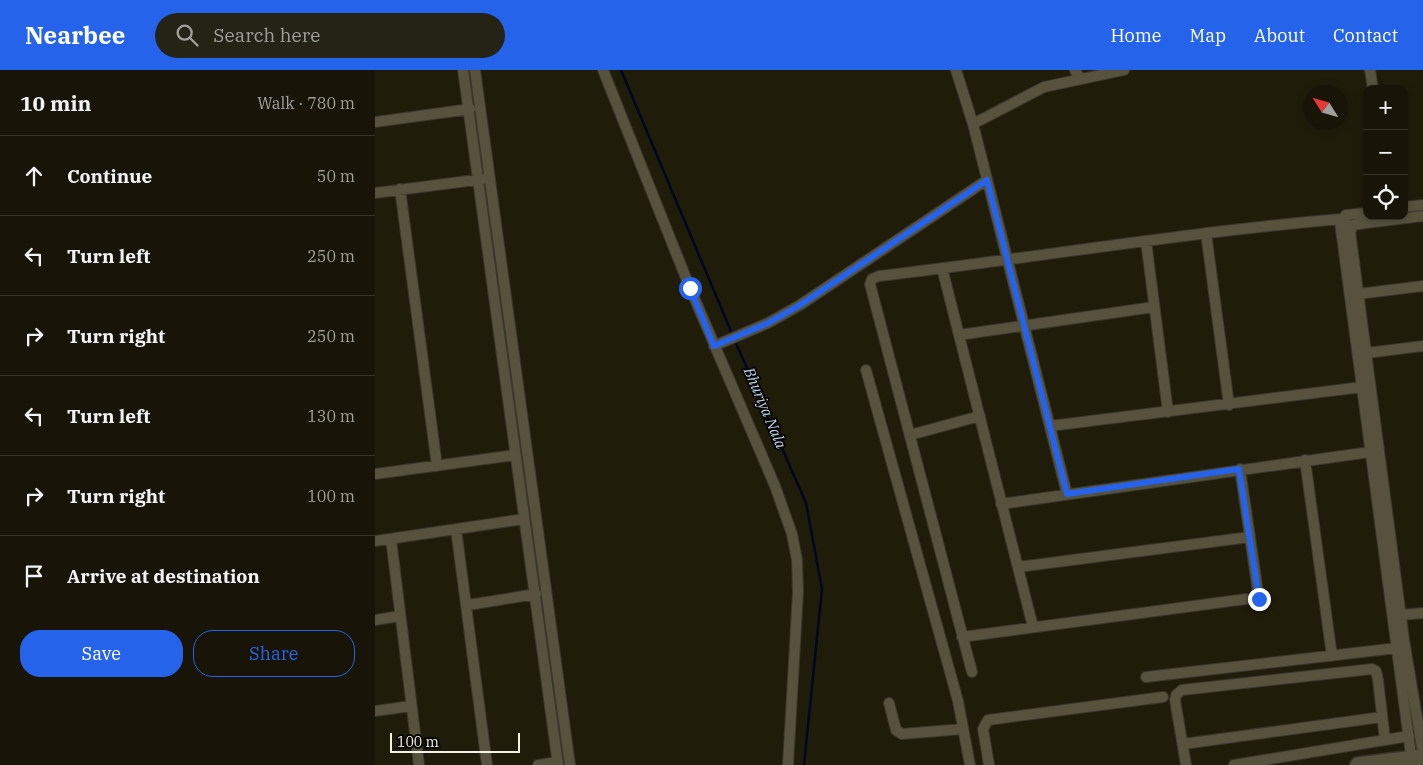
<!DOCTYPE html>
<html lang="en">
<head>
<meta charset="utf-8">
<style>
	:root { --surface:#181508; --page:#252216; --text:#f1f3f6; --muted:#9f9f9c; --line:#363429; --accent:#2563eb }
	body { margin:0; font-family:"IBM Plex Serif",serif; background:var(--page); color:var(--text) }
	.controls { position:absolute; right:15px; top:15px; display:grid; overflow:hidden; border-radius:10px; box-shadow:0 2px 8px #0003 }
	.controls button { width:45px; height:45px; display:grid; place-items:center; padding:0; border:0; border-bottom:1px solid var(--line); background:var(--surface); color:var(--text); font:25px sans-serif }
	.compass { position:absolute; left:928px; top:15px; width:45px; height:45px; border-radius:50%; background:var(--surface); box-shadow:0 2px 8px #0003; rotate:307deg }
	.scale { position:absolute; left:15px; bottom:12px; width:130px; box-sizing:border-box; padding-left:5px; border:2px solid #f4f2e6; border-top:0; font-size:14px; line-height:18px; white-space:nowrap; color:#f4f2e6; -webkit-text-stroke:4px #080702; paint-order:stroke }
	.stop { position:absolute; width:15px; height:15px; margin:-11px; border:4px solid #2563eb; border-radius:50%; background:#fff }
	.stop.end { background:#2563eb; border-color:#fff; box-shadow:0 1px 5px #0008 }
	.list { margin:0; padding:0; list-style:none }
	h2 { display:flex; justify-content:space-between; align-items:center; height:65px; margin:0; padding:0 20px; font-size:21px }
	h2 small { font-size:16px; font-weight:400; color:var(--muted) }
	.list li { display:grid; grid-template-columns:32px 1fr auto; gap:15px; align-items:center; box-sizing:border-box; height:80px; padding:0 20px; border-top:1px solid var(--line) }
	.list b { display:block; font-size:19px; white-space:nowrap }
	.list em { font-size:16px; font-style:normal; color:var(--muted) }
	.actions { display:flex; gap:10px; padding:15px 20px }
	.actions a { flex:1; padding:11px 0; border:1px solid var(--accent); border-radius:20px; text-align:center; font-size:18px; color:var(--accent) }
	.actions .main { background:var(--accent); color:#fff }
	.icon { flex:none; width:28px; height:28px; fill:none; stroke:currentColor; stroke-width:2; stroke-linecap:round; stroke-linejoin:round }
	.map { position:relative; flex:none; width:1048px; height:695px; overflow:hidden }
	header { display:flex; align-items:center; gap:30px; box-sizing:border-box; height:70px; padding:0 25px; background:var(--accent); color:#fff }
	header strong { font-size:24px }
	nav { display:flex; gap:28px; margin-inline-start:auto; font-size:18px }
	.search { width:350px; height:45px; background:var(--page); display:flex; align-items:center; gap:12px; box-sizing:border-box; padding:0 18px; border-radius:28px; color:var(--muted); font-size:19px }
	main { display:flex }
	aside { flex:1; background:var(--surface) }
	.map>svg:first-child { display:block }
	.lines { fill:none; stroke-linecap:round; stroke-linejoin:round }
	.stream { stroke:#000722; stroke-width:2.5 }
	.street-casing { stroke:#39362e; stroke-width:12 }
	.secondary-casing { stroke:#39362e; stroke-width:18 }
	.street { stroke:#56523e; stroke-width:10 }
	.secondary { stroke:#56523e; stroke-width:15 }
	.route { stroke:#2563eb; stroke-width:6 }
	.labels { text-anchor:middle; stroke-width:4; stroke-linejoin:round; paint-order:stroke }
	.water-label { font-size:15px; font-style:italic; fill:#bdd1f5; stroke:#080702 }
</style>
</head>
<body>
<header>
<strong>Nearbee</strong>
<div class="search"><svg class="icon" aria-label="search" viewBox="0 0 24 24"><circle cx="10" cy="10" r="6"/><path d="M15 15l6 6"/></svg>Search here</div>
<nav><a>Home</a><a>Map</a><a>About</a><a>Contact</a></nav>
</header>
<main>
<aside>
<h2>10 min<small>Walk · 780 m</small></h2>
<ul class="list">
<li><svg class="icon" aria-label="ahead" viewBox="0 0 24 24"><path d="M12 20V5M6 11l6-6 6 6"/></svg><div><b>Continue</b></div><em>50 m</em></li>
<li><svg class="icon" aria-label="left" viewBox="0 0 24 24"><path d="M17 20v-9H6M10 6l-5 5 5 5"/></svg><div><b>Turn left</b></div><em>250 m</em></li>
<li><svg class="icon" aria-label="right" viewBox="0 0 24 24"><path d="M7 20v-9h11M14 6l5 5-5 5"/></svg><div><b>Turn right</b></div><em>250 m</em></li>
<li><svg class="icon" aria-label="left" viewBox="0 0 24 24"><path d="M17 20v-9H6M10 6l-5 5 5 5"/></svg><div><b>Turn left</b></div><em>130 m</em></li>
<li><svg class="icon" aria-label="right" viewBox="0 0 24 24"><path d="M7 20v-9h11M14 6l5 5-5 5"/></svg><div><b>Turn right</b></div><em>100 m</em></li>
<li><svg class="icon" aria-label="arrive" viewBox="0 0 24 24"><path d="M6 21V4h12l-3 4 3 4H6"/></svg><div><b>Arrive at destination</b></div></li>
</ul>
<div class="actions"><a class="main">Save</a><a>Share</a></div>
</aside>
<div class="map">
<svg width="1048" height="695" viewBox="0 0 1048 695">
	<rect width="100%" height="100%" fill="#201c0a"/>
	<g class="lines">
		<path class="stream" d="M246,0l112,266
			M360,271l71,162 16,86 -18,176"/>
		<g class="street-casing">
			<path id="street" d="M88,0l95,695
				M100,0l95,695
				M228,0l87,218 85,198 17,48 5,26 1,32 -10,173
				M581,0l17,54 94,370
				M700,0l5,9
				M995,0l3,19
				M0,52l95,-13
				M598,54l71,-37 80,-17
				M25,119l37,277
				M0,123l108,-14
				M1029,137l19,-2
				M992,143l-21,2 -6,7 72,541
				M1048,146l-64,8 -5,1 -4,6 54,409 19,113
				M831,163l23,172
				M771,171l22,171
				M567,198l91,359
				M983,224l65,-8
				M584,265l195,-28
				M339,276l54,-23 32,-18 187,-125
				M992,283l56,-7
				M491,300l92,331 12,64
				M675,356l312,-39
				M535,365l70,-19
				M930,390l27,196
				M865,399l19,130
				M0,404l140,-19
				M626,434l369,-52
				M81,459l31,236
				M16,469l28,226
				M0,471l149,-22
				M643,497l232,-30
				M93,535l68,-11
				M1026,545l22,-2
				M0,550l25,-4
				M587,567l284,-38
				M597,602l-102,-388 2,-5 7,-3c154,-18 308,-44 462,-57l10,9
				M771,607l251,-29
				M514,633l7,27 6,4 61,-5
				M0,641l36,-5
				M808,674l199,-27
				M163,695l20,-3
				M614,695l-6,-36 5,-9 175,-23
				M811,695l-11,-65 1,-5 6,-5 190,-21 4,2 2,9 7,60
				M859,695l175,-29"/>
		</g>
		<g class="secondary-casing">
			<path id="secondary" d="M983,695l65,-8"/>
		</g>
		<use href="#street" class="street"/>
		<use href="#secondary" class="secondary"/>
	</g>
	<g class="lines">
		<path class="route" d="M315,218l24,58 54,-23 32,-18 187,-125 80,314 172,-25 20,130"/>
	</g>
	<g class="labels">
		<g class="water-label">
			<text transform="translate(390 338) rotate(67)" y="5">Bhuriya Nala</text>
		</g>
	</g>
</svg>
<div class="controls">
<button>+</button>
<button>−</button>
<button><svg class="icon" aria-label="locate" viewBox="0 0 24 24"><circle cx="12" cy="12" r="6"/><path d="M12 2v4M12 18v4M2 12h4M18 12h4"/></svg></button>
</div>
<svg class="compass" viewBox="-18 -18 36 36"><path d="M0-13l5 13h-10z" fill="#e53935"/><path d="M0 13l5-13h-10z" fill="#9f9f9c"/></svg>
<div class="scale">100 m</div>
<div class="stop" style="left:315px;top:218px"></div>
<div class="stop end" style="left:884px;top:529px"></div>
</div>
</main>
</body>
</html>
